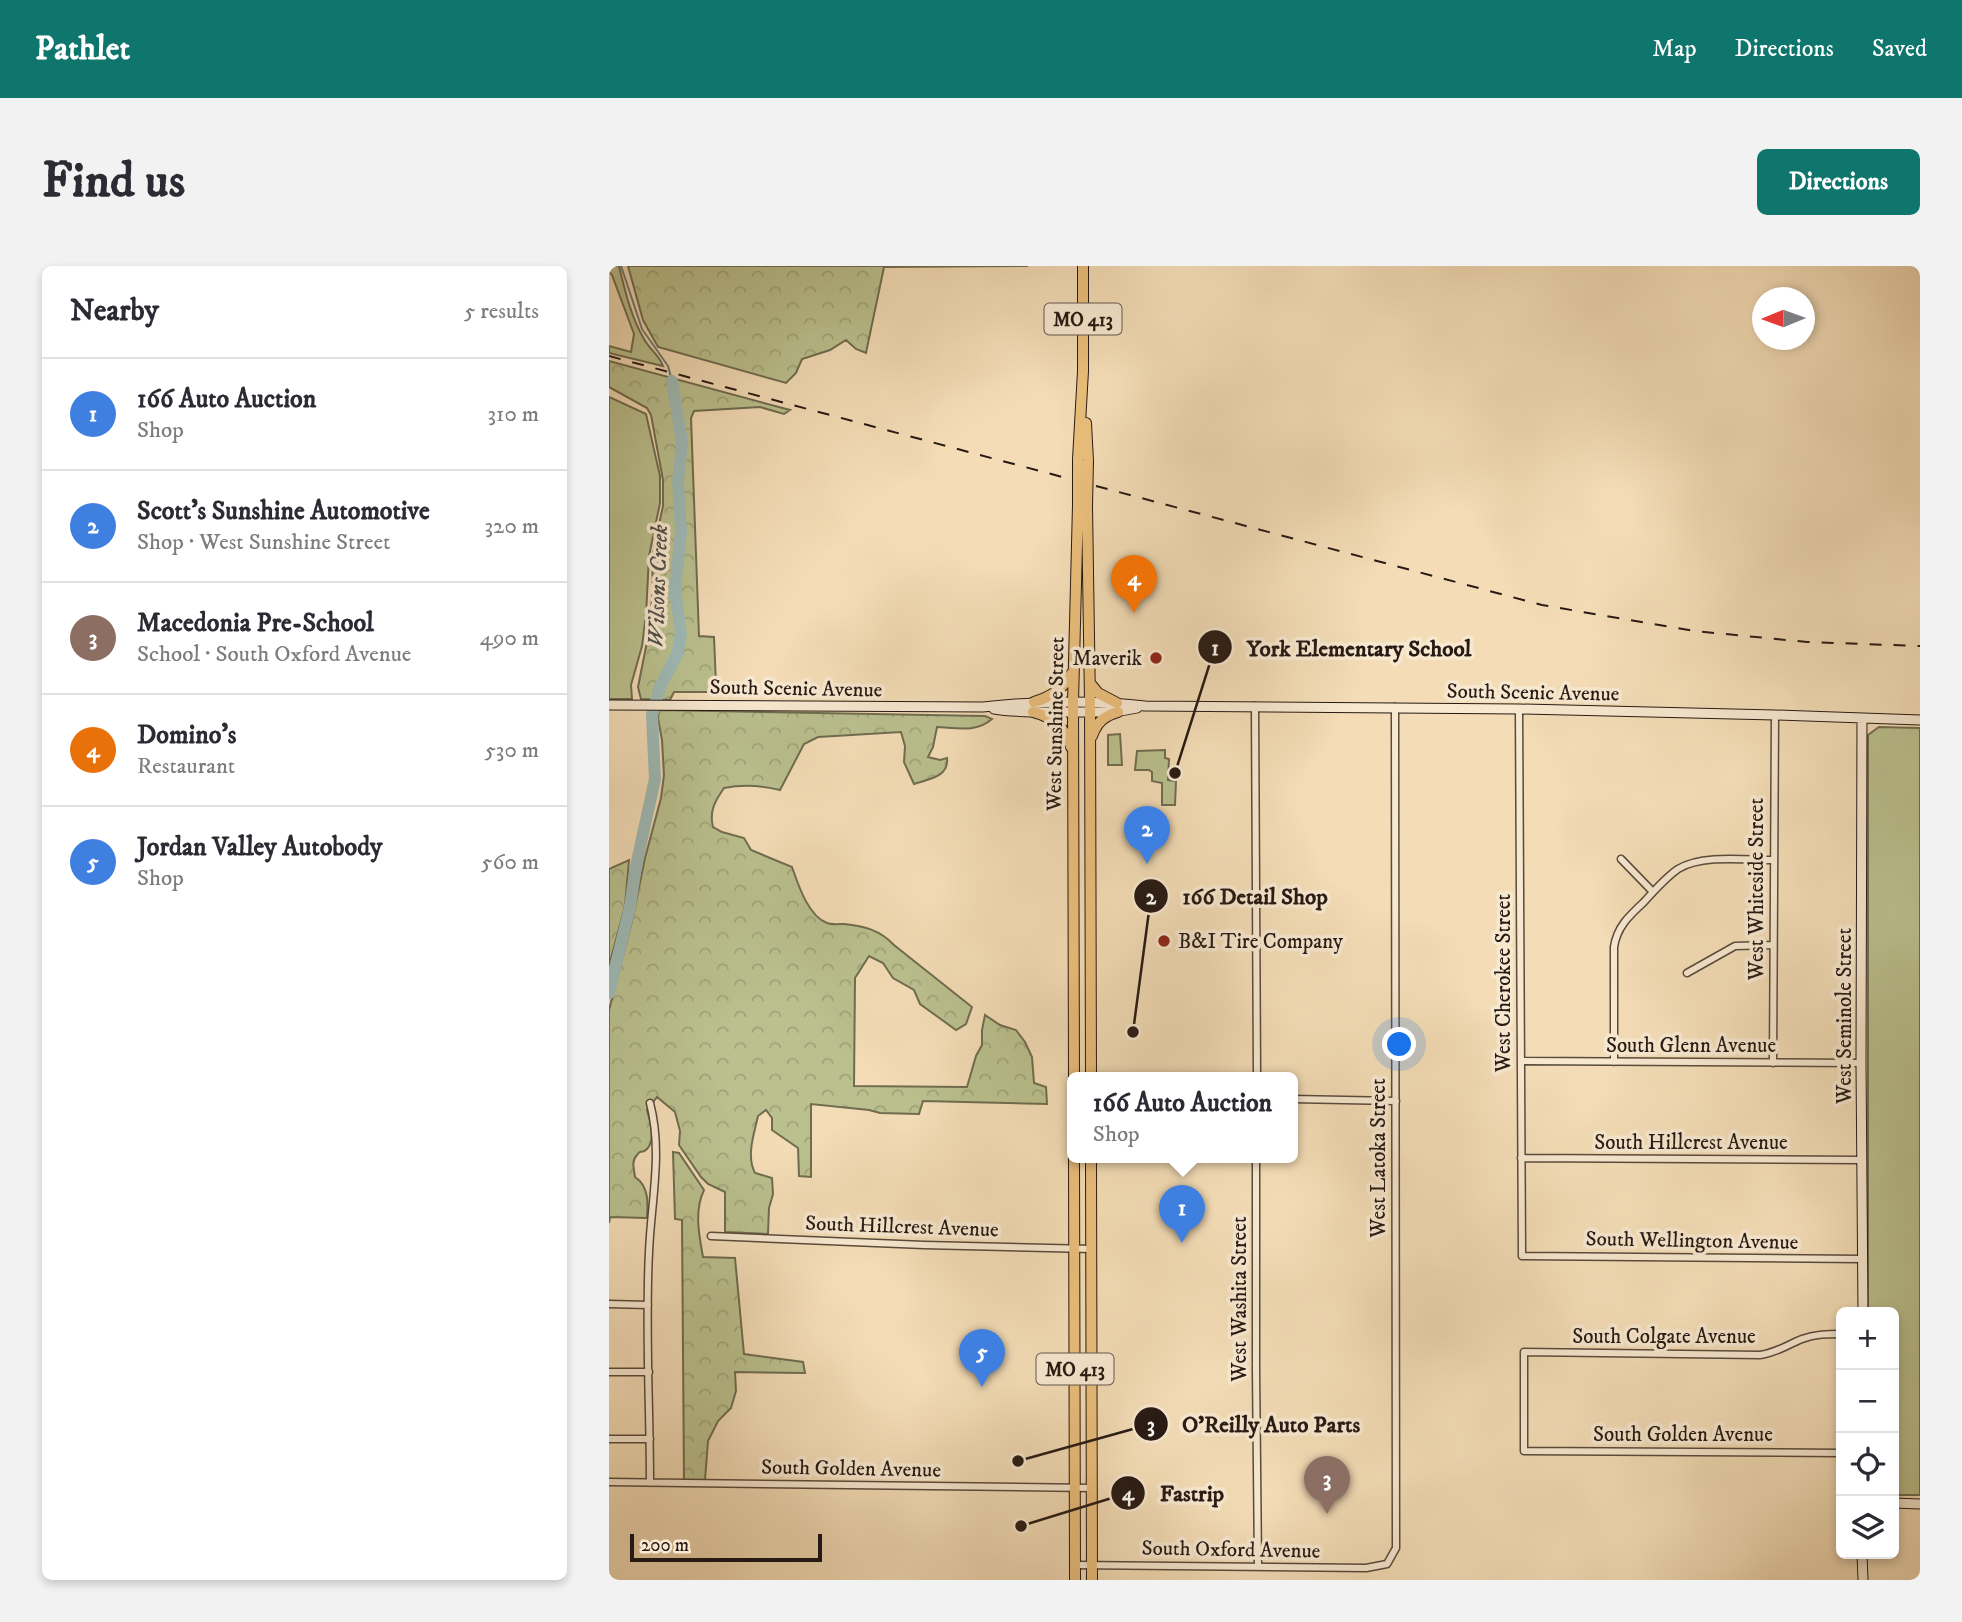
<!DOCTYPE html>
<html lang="en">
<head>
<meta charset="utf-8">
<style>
	:root { --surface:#fff; --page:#f2f2f3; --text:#2b2b33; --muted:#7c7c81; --line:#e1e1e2; --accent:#0f766e }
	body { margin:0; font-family:"IM FELL DW Pica",serif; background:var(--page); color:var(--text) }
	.controls { position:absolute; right:21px; bottom:21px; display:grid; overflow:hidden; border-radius:10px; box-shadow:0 4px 10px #0003 }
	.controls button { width:63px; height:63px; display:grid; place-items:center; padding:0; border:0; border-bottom:2px solid var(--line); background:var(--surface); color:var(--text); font:35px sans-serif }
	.compass { position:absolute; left:1143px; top:21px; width:63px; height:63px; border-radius:50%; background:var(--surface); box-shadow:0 4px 10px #0003; rotate:269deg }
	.scale { position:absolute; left:21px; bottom:18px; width:192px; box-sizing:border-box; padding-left:7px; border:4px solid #271913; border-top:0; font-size:19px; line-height:24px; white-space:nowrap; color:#271913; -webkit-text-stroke:5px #f7e8d0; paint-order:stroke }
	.you { position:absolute; left:791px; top:779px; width:24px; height:24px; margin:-18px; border:5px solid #fff; border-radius:50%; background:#1a73e8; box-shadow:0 0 0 10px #1a73e833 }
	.badge { display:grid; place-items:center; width:46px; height:46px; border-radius:50%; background:var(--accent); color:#fff; font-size:23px; font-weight:700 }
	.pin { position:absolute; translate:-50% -58px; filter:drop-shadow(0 2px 4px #0008) }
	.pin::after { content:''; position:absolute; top:37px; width:24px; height:21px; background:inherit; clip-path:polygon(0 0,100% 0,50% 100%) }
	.popup { position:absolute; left:458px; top:806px; width:231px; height:91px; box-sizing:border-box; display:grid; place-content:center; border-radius:10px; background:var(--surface); filter:drop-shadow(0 2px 5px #0005); font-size:23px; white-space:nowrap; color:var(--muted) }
	.popup b { font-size:26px; color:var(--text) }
	.popup::after { content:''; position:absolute; left:50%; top:100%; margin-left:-14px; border:14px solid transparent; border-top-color:var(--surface) }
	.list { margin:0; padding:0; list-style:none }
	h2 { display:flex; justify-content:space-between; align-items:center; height:91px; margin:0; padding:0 28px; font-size:30px }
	h2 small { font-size:23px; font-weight:400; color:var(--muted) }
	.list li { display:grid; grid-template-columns:46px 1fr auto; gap:21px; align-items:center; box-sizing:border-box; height:112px; padding:0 28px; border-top:2px solid var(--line) }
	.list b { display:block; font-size:26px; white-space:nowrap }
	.list p { margin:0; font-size:23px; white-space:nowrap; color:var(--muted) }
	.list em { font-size:23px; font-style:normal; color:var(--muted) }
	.icon { flex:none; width:38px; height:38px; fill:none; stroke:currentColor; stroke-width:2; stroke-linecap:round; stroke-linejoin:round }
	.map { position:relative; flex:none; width:1311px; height:1314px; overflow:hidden; border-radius:10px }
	header { display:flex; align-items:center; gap:42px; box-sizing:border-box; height:98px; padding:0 35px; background:var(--accent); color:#fff }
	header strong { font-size:33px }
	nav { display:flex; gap:38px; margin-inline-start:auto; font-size:24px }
	.intro { display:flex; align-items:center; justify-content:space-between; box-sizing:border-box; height:168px; padding:0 42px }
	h1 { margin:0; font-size:49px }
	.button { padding:18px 32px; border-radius:10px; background:var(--accent); color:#fff; font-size:24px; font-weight:700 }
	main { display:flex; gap:42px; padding:0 42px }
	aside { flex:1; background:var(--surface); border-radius:10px; box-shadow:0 4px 10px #0003 }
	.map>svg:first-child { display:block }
	.green { fill:#bac08e; stroke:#706c50; stroke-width:2 }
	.forest { fill:url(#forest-crowns); stroke:#706c50; stroke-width:2 }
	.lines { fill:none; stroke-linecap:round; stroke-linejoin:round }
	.stream { stroke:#6e7a75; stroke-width:2 }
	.river { stroke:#9ebab6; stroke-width:12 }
	.street-casing { stroke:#5a4a3c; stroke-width:9 }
	.secondary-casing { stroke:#271913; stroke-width:11 }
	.primary-casing { stroke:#271913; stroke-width:12 }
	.street { stroke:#f7e8d0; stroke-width:6 }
	.secondary { stroke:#f7e8d0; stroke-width:9 }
	.primary { stroke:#eabe7b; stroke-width:10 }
	.rail { stroke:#271913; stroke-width:2; stroke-dasharray:12 12; stroke-linecap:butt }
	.primary-bridge-casing { stroke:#271913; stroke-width:12; stroke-linecap:butt }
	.primary-bridge { stroke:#eabe7b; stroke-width:10 }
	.poi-dot { fill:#8f2418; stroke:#f7e8d0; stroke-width:2.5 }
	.labels { text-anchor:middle; stroke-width:7; stroke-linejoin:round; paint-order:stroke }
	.shield { fill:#f7e8d0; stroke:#65574c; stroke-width:2 }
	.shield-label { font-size:19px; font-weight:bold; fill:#271913 }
	.poi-label { font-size:21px; fill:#271913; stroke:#f7e8d0; text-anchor:end }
	.street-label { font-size:21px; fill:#271913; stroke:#f7e8d0 }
	.water-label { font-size:23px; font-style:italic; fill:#51514c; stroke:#f7e8d0 }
	.leader { fill:none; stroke:#271913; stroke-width:2.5 }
	.callout-dot { fill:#271913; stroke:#f7e8d0; stroke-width:2.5 }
	.mark-label { font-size:21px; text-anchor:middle; font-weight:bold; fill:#fff }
	.callout-label { font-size:23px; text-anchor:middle; font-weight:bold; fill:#271913; stroke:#f7e8d0; stroke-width:7; stroke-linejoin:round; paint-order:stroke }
</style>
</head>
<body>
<header>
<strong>Pathlet</strong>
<nav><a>Map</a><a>Directions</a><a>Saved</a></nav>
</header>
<div class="intro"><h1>Find us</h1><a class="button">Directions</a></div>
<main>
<aside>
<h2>Nearby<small>5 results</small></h2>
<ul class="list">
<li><span class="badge" style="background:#3f7fe0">1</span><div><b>166 Auto Auction</b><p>Shop</p></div><em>310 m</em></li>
<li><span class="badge" style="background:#3f7fe0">2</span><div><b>Scott's Sunshine Automotive</b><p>Shop · West Sunshine Street</p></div><em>320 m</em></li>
<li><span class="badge" style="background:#8d6e63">3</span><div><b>Macedonia Pre-School</b><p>School · South Oxford Avenue</p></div><em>490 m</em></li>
<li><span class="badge" style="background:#e8710a">4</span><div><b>Domino's</b><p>Restaurant</p></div><em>530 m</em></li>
<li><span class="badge" style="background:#3f7fe0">5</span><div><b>Jordan Valley Autobody</b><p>Shop</p></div><em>560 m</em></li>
</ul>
</aside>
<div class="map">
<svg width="1311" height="1314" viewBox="0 0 1311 1314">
	<defs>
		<pattern id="forest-crowns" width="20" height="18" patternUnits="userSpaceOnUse" patternTransform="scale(1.75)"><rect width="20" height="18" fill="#bac08e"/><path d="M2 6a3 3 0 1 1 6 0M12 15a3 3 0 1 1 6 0" fill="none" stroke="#a0a47a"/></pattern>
	</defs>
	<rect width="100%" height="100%" fill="#f3dcb6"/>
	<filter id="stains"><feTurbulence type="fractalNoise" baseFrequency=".00286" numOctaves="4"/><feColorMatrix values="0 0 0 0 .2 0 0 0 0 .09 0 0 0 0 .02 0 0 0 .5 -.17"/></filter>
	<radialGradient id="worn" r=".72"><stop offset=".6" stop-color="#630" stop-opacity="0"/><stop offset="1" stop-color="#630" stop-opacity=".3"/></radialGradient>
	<path class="green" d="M0,0h10c6,25 12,51 25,73 6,11 15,16 19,27l-54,-13v-7l22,6 3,-18 -22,-59 -3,-3z
		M0,131l37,17 14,62v27l-11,53 -3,59 -4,31 -11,39 1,14h-23z
		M1270,461l41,1v767h-26v-183h-26v-577z
		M511,468l2,31h-14v-30z
		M556,484v8l4,1 -1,21 8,1 -1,24h-13v-22l-10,-2v-9l-3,-2h-14l2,-19z"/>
	<path class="forest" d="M19,0h400l-144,1 -18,86 -10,-4 -10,-9 -16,10 -28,9 -6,14 -10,10 -128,-36 -15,-27z
		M0,95l181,49 -6,4 -24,-7 -66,4 -3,7 8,218 15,1 2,48 -5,7h-37l-4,8 -29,-1 -3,-12 10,-50 5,-48 -1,-32 11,-51v-26l-12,-65 -4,-7 -38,-21z
		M50,444l326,6 7,3c-16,14 -35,9 -55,8l-4,20 -5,10 12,3 7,-2c2,19 -18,21 -33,26l-10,-22 1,-16 -4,-14 -83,5 -14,7 -24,46c-20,-5 -36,-6 -56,-2 -9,13 -15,23 -11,39l9,5 22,6 7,12 41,17c6,17 16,49 35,56 5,2 12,1 17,1 20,2 36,6 50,21l78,62 -6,17 -10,6 -36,-26 -6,-14 -21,-12 -10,-15 -14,-7 -14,22 -1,108 113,1 9,-31 6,-11v-15l3,-15 15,10 16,5 9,12 7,15 2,26 12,4 1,17 -124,-3 -4,13 -39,-1 -11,-3 -58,-6v73l-12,-1 -1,-28 -26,-18v-12l-6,-8 -8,6c-4,18 -12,40 -3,57l17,5 1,16 -4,14 -1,26 -43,-2v-40l-17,-8 -7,-7 -22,-32 1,-14 -5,-19 -18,-15 -10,13c3,11 9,29 0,39 -6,6 -5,-1 -10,6 -6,6 -3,14 -2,22 14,9 13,26 12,41l-37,-1 -1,6v-213l24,-93 12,-59 16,-60 3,-23 -2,-35 -4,-22z
		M20,594l-4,46 -16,60v-97z
		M64,886l6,1 25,37c-10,21 -5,45 -1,67l32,1 9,96 59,8 2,11 -70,-1 1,19 -5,17 -13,13 -10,20 -3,39h-21l-2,-260 -7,-1z"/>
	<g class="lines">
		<path class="stream" d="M12,0l21,63 26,37 4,15"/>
		<path class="river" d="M0,727l21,-86 6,-41 19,-87 -3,-64 8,-28 17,-33 4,-20 -6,-44 6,-59 -3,-50 4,-39 -10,-61"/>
		<g class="street-casing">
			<path id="street" d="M646,440l2,371
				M910,443l3,547 340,3
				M1012,593l32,33
				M1078,707l48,-27 38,-1
				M912,795l340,2
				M1005,796v-115c3,-20 15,-31 29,-44 11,-12 22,-25 35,-34 24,-15 69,-9 96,-9
				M1164,797l2,-348
				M683,833l104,2
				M41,837c13,50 1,98 -1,149 -4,77 1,154 1,231
				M647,891v212l2,197
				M912,892l340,2
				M102,970l213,9 168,4
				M0,1038l39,1
				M1232,1068c-13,0 -26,0 -39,5 -15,6 -26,14 -42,16l-236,-3v99l317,2
				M0,1106h40
				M0,1173h41
				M0,1216l483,6
				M466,1299l291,3 21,-4 9,-16 -1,-841"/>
		</g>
		<g class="secondary-casing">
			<path id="secondary" d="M0,439l374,2c54,-6 108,-7 162,-1l374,3 256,6 145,5
				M385,443c25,4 51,3 77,3 22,0 44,1 66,-4
				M1253,453l-1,344 2,249
				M1285,1237l26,1
				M1253,1288l1,26"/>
		</g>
		<g class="primary-casing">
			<path id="primary" d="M477,157l2,38
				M469,193l5,-88v-105
				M478,240l3,196 1,375
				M481,417l8,10 19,10
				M425,436c17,-5 29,-13 38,-29
				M424,446c19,5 33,16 38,35
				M483,470c5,-14 12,-20 26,-24
				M465,811l-1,-375 5,-197
				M465,891l1,423
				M482,891l1,423"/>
		</g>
		<use href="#street" class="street"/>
		<use href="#secondary" class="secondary"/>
		<use href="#primary" class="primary"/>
		<path class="rail" d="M0,90l933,249 152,26 113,11 113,4"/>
		<g class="primary-bridge-casing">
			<path id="primary-bridge" d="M469,239v-46
				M478,240l1,-45"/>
		</g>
		<use href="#primary-bridge" class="primary-bridge"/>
	</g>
	<g class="poi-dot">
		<circle cx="547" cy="392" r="7"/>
		<circle cx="555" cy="675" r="7"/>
	</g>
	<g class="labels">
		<g class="shield">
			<rect x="435.5" y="37.5" width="77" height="31" rx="5"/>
			<rect x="427.5" y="1087.5" width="77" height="31" rx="5"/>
		</g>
		<g class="shield-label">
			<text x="474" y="60">MO 413</text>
			<text x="466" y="1110">MO 413</text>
		</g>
		<g class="poi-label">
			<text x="533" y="399">Maverik</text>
			<text x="569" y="682" text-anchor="start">B&amp;I Tire Company</text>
		</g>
		<g class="street-label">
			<text transform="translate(187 422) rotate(1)" y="7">South Scenic Avenue</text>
			<text transform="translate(924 426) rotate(1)" y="7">South Scenic Avenue</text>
			<text transform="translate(446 458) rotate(-89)" y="7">West Sunshine Street</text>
			<text transform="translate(1147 623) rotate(-90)" y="7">West Whiteside Street</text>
			<text transform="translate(894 717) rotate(-90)" y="7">West Cherokee Street</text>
			<text transform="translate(1235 750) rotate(-90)" y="7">West Seminole Street</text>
			<text x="1082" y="786">South Glenn Avenue</text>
			<text x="1082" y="883">South Hillcrest Avenue</text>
			<text transform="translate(769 892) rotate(-90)" y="7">West Latoka Street</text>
			<text transform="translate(293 960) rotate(2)" y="7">South Hillcrest Avenue</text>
			<text transform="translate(1083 974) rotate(1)" y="7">South Wellington Avenue</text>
			<text transform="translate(630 1033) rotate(-90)" y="7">West Washita Street</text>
			<text x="1055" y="1077">South Colgate Avenue</text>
			<text x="1074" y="1175">South Golden Avenue</text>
			<text transform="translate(242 1202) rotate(1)" y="7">South Golden Avenue</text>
			<text transform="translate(622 1283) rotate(1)" y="7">South Oxford Avenue</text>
		</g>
		<g class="water-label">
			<text transform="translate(48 320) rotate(-88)" y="8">Wilsons Creek</text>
		</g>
	</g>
	<path class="leader" d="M566 507L606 381M524 766L542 630M409 1195L542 1158M412 1260L519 1227"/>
	<g class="callout-dot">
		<circle cx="566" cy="507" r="7"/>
		<circle cx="524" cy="766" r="7"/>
		<circle cx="409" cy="1195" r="7"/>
		<circle cx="412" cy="1260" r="7"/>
		<circle cx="606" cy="381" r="18"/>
		<circle cx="542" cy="630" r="18"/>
		<circle cx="542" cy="1158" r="18"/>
		<circle cx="519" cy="1227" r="18"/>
	</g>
	<g class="mark-label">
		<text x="606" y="389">1</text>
		<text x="542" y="638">2</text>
		<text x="542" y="1166">3</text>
		<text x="519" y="1234">4</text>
	</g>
	<g class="callout-label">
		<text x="750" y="390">York Elementary School</text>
		<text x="646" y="638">166 Detail Shop</text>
		<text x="662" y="1166">O'Reilly Auto Parts</text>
		<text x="583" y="1235">Fastrip</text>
	</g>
	<rect width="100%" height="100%" filter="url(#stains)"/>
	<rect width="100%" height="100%" fill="url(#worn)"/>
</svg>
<div class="controls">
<button>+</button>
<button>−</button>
<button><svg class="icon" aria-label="locate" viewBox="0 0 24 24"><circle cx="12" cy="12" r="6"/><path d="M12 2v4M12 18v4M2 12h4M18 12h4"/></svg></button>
<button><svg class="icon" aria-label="layers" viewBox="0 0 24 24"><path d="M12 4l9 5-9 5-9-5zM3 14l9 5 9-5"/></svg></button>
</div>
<svg class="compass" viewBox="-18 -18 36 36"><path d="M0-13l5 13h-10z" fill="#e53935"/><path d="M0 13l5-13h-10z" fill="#7c7c81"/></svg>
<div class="scale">200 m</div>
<div class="you"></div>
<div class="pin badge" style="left:573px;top:977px;background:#3f7fe0">1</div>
<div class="popup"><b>166 Auto Auction</b>Shop</div>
<div class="pin badge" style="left:538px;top:598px;background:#3f7fe0">2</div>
<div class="pin badge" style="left:718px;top:1248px;background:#8d6e63">3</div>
<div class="pin badge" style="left:525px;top:347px;background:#e8710a">4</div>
<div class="pin badge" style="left:373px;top:1121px;background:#3f7fe0">5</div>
</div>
</main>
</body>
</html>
